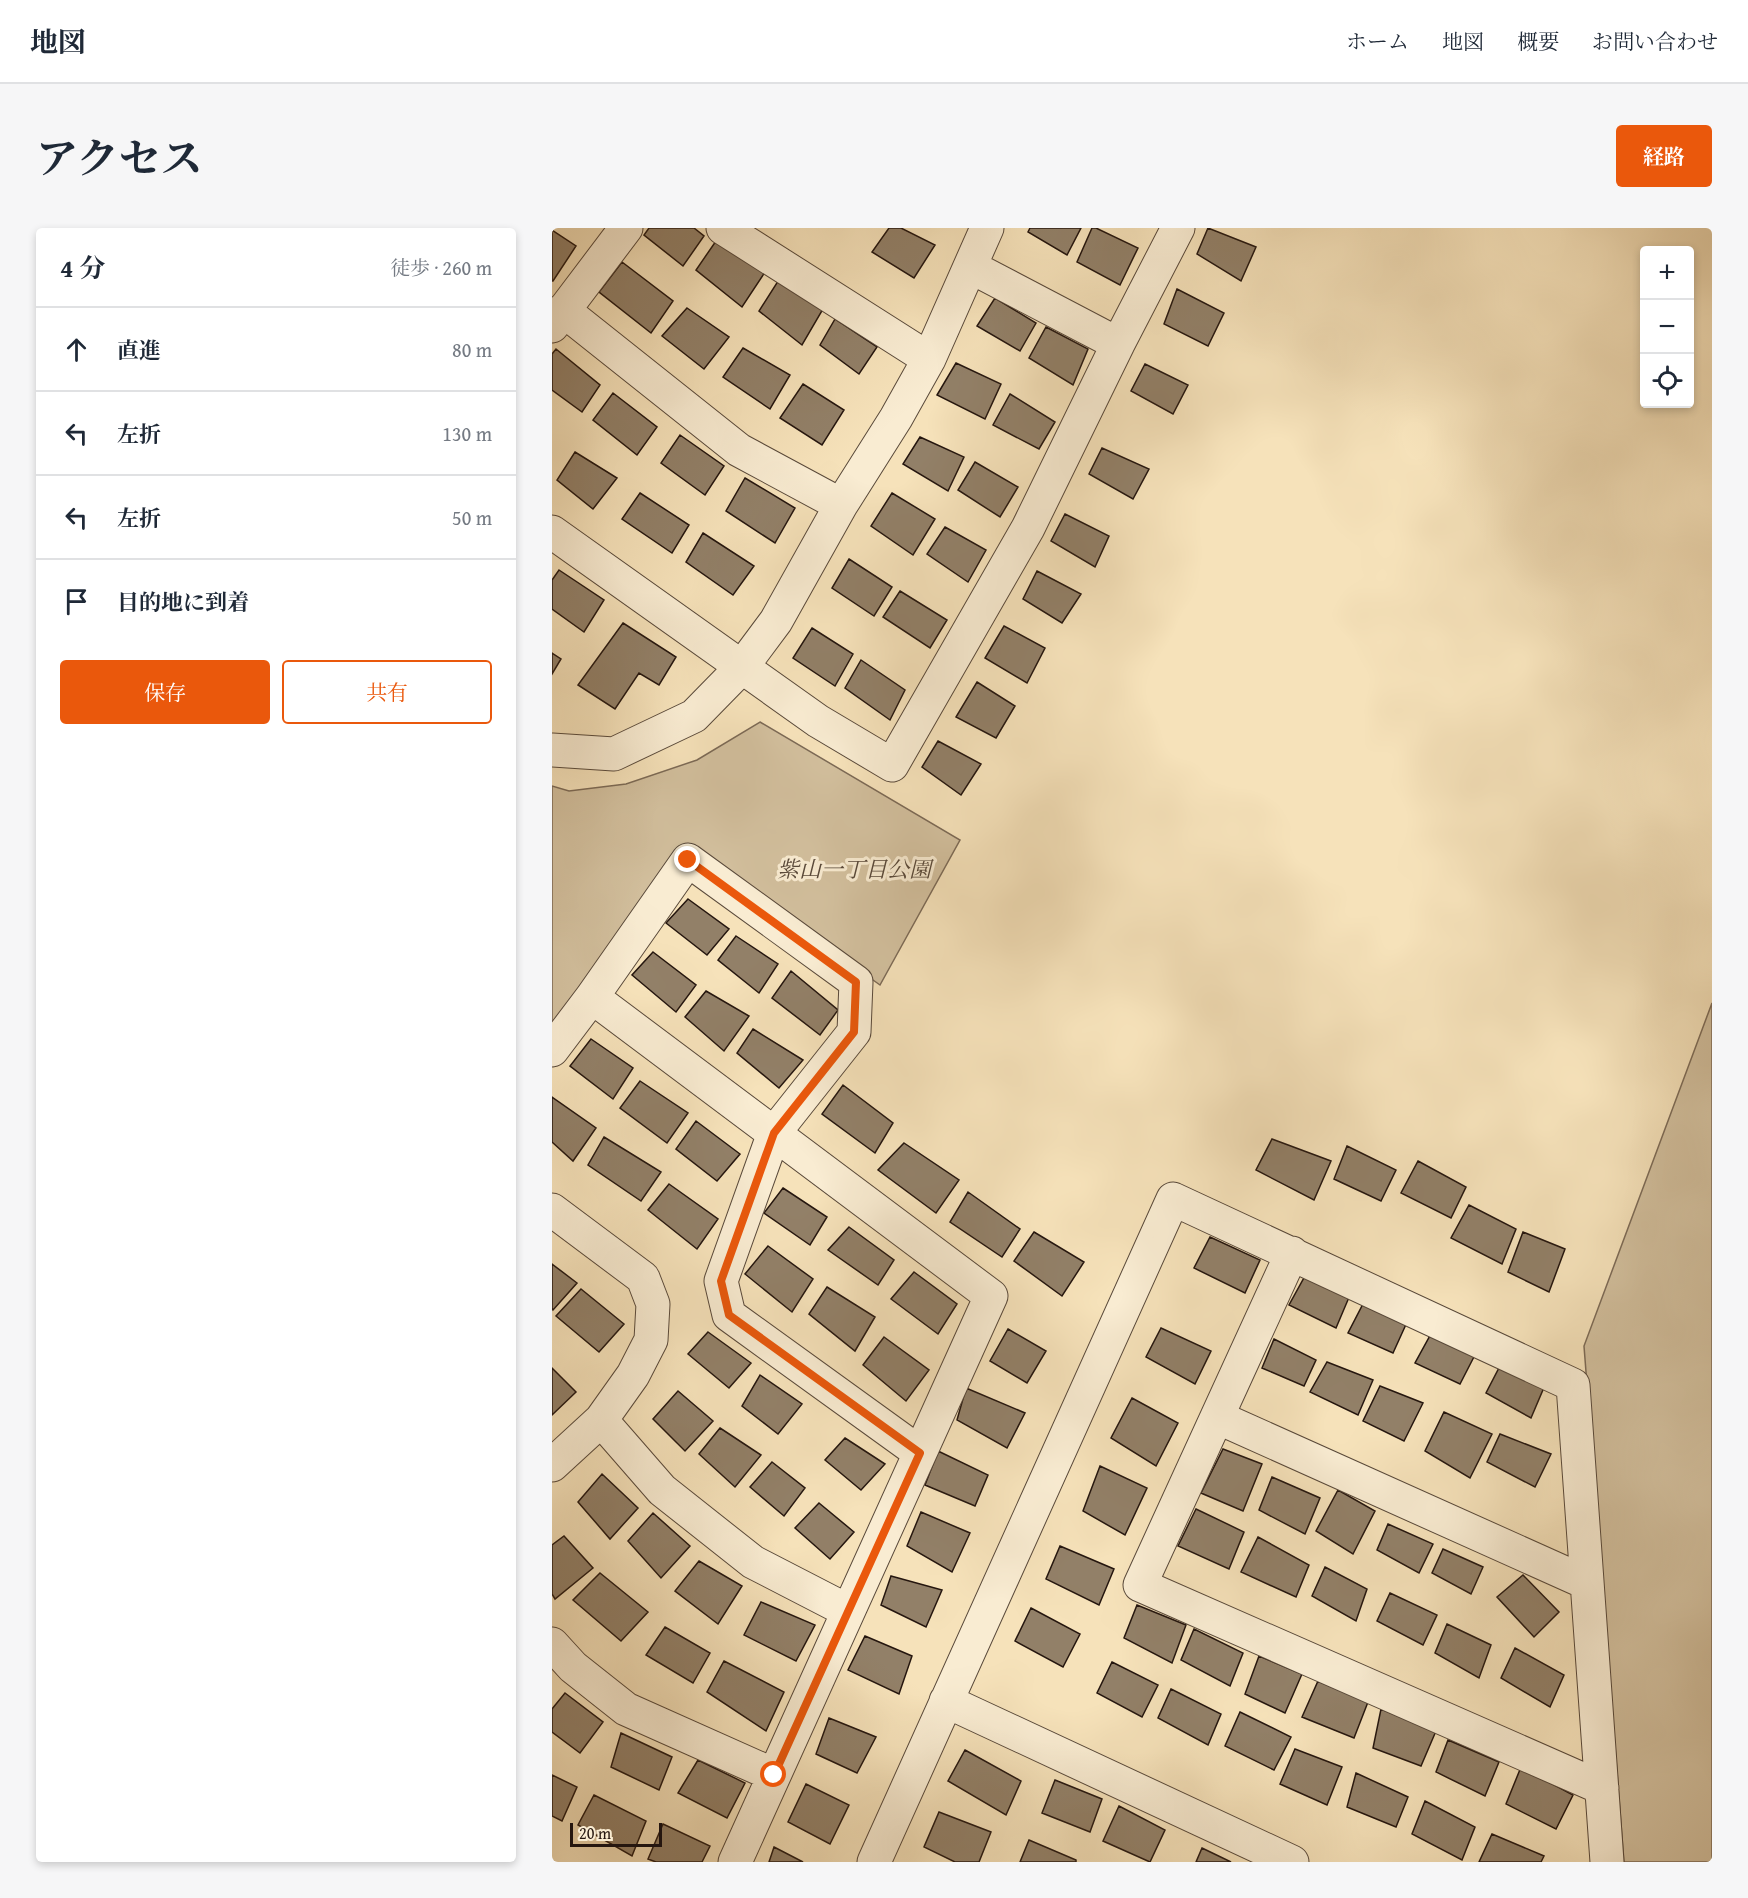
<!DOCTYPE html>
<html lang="ja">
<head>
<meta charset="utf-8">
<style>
	:root { --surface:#fff; --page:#f6f6f7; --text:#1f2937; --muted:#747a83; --line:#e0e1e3; --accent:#ea580c }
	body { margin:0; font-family:"Gentium Book Plus","Noto Serif JP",serif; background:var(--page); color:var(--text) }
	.controls { position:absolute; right:18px; top:18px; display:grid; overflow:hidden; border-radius:6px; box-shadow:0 3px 9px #0003 }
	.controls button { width:54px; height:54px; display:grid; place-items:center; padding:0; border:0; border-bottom:2px solid var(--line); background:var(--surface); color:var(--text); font:30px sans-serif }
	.scale { position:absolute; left:18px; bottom:15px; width:92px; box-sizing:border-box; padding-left:6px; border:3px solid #25160f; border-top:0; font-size:16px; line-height:21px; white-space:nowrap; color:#25160f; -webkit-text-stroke:4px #f9ecd2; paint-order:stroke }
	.stop { position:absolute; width:18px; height:18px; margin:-14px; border:4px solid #ea580c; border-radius:50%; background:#fff }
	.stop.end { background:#ea580c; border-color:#fff; box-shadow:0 2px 6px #0008 }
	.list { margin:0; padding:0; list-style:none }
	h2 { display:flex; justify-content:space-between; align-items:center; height:78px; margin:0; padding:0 24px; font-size:26px }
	h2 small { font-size:20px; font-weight:400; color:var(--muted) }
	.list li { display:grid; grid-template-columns:39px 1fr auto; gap:18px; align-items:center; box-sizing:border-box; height:84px; padding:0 24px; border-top:2px solid var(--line) }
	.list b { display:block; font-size:22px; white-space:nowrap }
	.list em { font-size:20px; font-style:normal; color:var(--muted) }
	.actions { display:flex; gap:12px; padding:18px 24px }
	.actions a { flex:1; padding:14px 0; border:2px solid var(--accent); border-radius:6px; text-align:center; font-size:21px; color:var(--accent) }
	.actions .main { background:var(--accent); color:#fff }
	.icon { flex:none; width:33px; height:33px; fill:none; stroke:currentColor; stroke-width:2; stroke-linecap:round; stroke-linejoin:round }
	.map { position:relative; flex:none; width:1160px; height:1634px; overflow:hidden; border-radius:6px }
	header { display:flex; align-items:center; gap:36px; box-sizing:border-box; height:84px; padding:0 30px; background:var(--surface); border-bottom:2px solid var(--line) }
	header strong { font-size:28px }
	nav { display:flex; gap:33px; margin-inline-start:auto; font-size:21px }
	.intro { display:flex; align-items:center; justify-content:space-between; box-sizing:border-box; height:144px; padding:0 36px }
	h1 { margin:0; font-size:42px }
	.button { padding:15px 27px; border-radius:6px; background:var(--accent); color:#fff; font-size:21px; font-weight:700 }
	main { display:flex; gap:36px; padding:0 36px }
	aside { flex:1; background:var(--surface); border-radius:6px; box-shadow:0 3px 9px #0003 }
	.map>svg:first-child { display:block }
	.green { fill:#d2bf9d; stroke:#7c6a56; stroke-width:1.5 }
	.building { fill:#928068; stroke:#25160f; stroke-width:1.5 }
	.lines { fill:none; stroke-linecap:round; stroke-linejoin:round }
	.minor-casing { stroke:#59493a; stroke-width:35 }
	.minor { stroke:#f9ecd2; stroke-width:33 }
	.route { stroke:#ea580c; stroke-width:8 }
	.labels { text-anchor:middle; stroke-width:6; stroke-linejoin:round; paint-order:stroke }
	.park-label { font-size:22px; font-style:italic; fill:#59493a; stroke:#f9ecd2 }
</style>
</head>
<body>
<header>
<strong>地図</strong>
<nav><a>ホーム</a><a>地図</a><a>概要</a><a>お問い合わせ</a></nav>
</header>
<div class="intro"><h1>アクセス</h1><a class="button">経路</a></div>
<main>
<aside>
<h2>4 分<small>徒歩 · 260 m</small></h2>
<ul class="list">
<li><svg class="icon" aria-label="ahead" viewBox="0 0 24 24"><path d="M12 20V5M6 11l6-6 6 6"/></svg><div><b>直進</b></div><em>80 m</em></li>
<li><svg class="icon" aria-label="left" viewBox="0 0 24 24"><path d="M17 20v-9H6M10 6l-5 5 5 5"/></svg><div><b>左折</b></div><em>130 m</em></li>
<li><svg class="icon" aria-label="left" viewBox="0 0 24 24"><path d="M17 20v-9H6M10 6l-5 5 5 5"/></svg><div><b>左折</b></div><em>50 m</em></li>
<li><svg class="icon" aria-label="arrive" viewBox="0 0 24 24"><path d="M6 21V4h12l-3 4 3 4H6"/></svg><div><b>目的地に到着</b></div></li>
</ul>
<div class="actions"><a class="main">保存</a><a>共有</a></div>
</aside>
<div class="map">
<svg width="1160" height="1634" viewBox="0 0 1160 1634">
	<rect width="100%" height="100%" fill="#f6e2ba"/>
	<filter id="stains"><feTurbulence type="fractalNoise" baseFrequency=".00333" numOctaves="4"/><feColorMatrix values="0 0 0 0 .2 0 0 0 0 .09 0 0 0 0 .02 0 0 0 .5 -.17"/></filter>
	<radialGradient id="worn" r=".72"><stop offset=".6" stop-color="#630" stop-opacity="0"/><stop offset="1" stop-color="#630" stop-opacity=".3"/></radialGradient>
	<path class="green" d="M208,494l200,118 -80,145 -176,-126 -152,171v-244l17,5 57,-7 71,-24z
		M1160,775v859h-88l-40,-516z"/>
	<path class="building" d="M97,0h45l10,8 -21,30 -39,-31z
		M337,0h12l34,17 -21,33 -42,-26z
		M478,0h51l-14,27 -39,-23z
		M540,0h4l42,20 -18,37 -43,-23z
		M656,0l48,19 -15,34 -44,-27z
		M0,2l24,16 -23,35h-1z
		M164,13l49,31 -23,35 -46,-37z
		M70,34l51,39 -22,32 -52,-41z
		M228,50l43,31 -21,36 -43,-34z
		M625,61l47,24 -16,33 -44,-22z
		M443,70l41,25 -16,28 -43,-25z
		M135,80l42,29 -25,32 -42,-33z
		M283,91l42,28 -18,27 -39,-29z
		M494,99l42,22 -15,36 -44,-27z
		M191,120l47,27 -20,34 -47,-32z
		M4,121l44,36 -18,27 -30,-22v-36z
		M404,135l45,21 -16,35 -48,-24z
		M593,136l43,21 -15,29 -42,-23z
		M251,156l41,26 -22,35 -42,-27z
		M61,165l44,34 -20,28 -44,-35z
		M458,166l45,28 -16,27 -46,-24z
		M128,207l44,31 -19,29 -44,-32z
		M368,209l44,20 -16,34 -45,-27z
		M550,220l47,21 -16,30 -44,-25z
		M23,224l42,26 -24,31 -36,-29z
		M423,234l43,25 -18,30 -42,-27z
		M193,250l50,30 -20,35 -49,-32z
		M88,265l49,32 -17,28 -50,-34z
		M340,265l43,26 -22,36 -42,-29z
		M513,286l44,22 -14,31 -44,-26z
		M393,299l41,23 -18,32 -41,-28z
		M151,305l51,33 -21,29 -47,-33z
		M297,331l43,28 -18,29 -42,-28z
		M7,342l45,30 -20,32 -32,-23v-29z
		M485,343l44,23 -19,29 -39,-24z
		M348,363l47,29 -17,28 -47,-31z
		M71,395l53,34 -17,28 -20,-12 -24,36 -37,-24z
		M452,398l41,22 -18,35 -42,-25z
		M260,400l41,26 -18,32 -42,-28z
		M0,425l9,6 -9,15z
		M309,432l44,30 -15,30 -45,-32z
		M425,454l38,24 -19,32 -40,-21z
		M386,513l43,23 -20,31 -39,-28z
		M136,671l41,30 -22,26 -41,-32z
		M184,708l42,28 -19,29 -41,-33z
		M101,724l43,33 -20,27 -44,-37z
		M239,743l47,39 -18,25 -48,-37z
		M154,763l43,25 -25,35 -39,-34z
		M201,801l50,31 -24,28 -42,-35z
		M39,811l42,29 -20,31 -43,-33z
		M88,853l48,32 -21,30 -47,-35z
		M291,857l50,38 -18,30 -53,-39z
		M0,869l44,31 -23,33 -21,-19z
		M144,893l44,33 -23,27 -41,-32z
		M52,909l57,35 -20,29 -53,-36z
		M720,911l59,22 -17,39 -58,-30z
		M352,915l55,37 -23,33 -58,-43z
		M795,918l49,24 -15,31 -47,-22z
		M866,933l48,26 -15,31 -50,-25z
		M117,956l49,35 -21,30 -49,-39z
		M231,960l44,29 -17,28 -46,-32z
		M416,964l52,37 -18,28 -52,-35z
		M917,977l47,24 -14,35 -51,-26z
		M297,999l45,33 -16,25 -50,-35z
		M482,1004l50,30 -22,34 -48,-35z
		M971,1004l42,17 -16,43 -41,-20z
		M658,1009l50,23 -15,33 -51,-25z
		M216,1018l45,33 -21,33 -47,-38z
		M0,1036l25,19 -24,27 -1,-2z
		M362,1044l43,32 -19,30 -47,-35z
		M753,1048l45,19 -14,33 -47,-23z
		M275,1059l48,30 -20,34 -46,-37z
		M29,1061l43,35 -25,28 -43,-36z
		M812,1074l44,18 -15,33 -45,-20z
		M609,1100l50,23 -16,33 -49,-27z
		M456,1101l38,22 -19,32 -37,-22z
		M156,1104l43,31 -22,25 -41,-34z
		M880,1104l45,19 -17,33 -45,-21z
		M332,1109l45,33 -23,31 -43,-36z
		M722,1111l42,21 -12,26 -42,-18z
		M775,1134l46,18 -15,35 -48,-23z
		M949,1136l44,21 -14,33 -45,-25z
		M0,1140l24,24 -24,23z
		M208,1147l42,29 -24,30 -36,-28z
		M828,1158l43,17 -19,38 -41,-20z
		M414,1160l59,25 -18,35 -50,-28z
		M126,1163l35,30 -28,30 -32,-32z
		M580,1170l46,25 -22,43 -45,-28z
		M892,1184l48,22 -22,44 -45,-27z
		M168,1200l41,27 -26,32 -36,-33z
		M948,1206l51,20 -16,33 -48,-25z
		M293,1210l40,26 -24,26 -36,-30z
		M671,1221l39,15 -19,47 -42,-18z
		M386,1223l50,24 -13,31 -50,-21z
		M220,1234l33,26 -21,28 -34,-29z
		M548,1238l47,22 -22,47 -42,-24z
		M50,1246l36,34 -28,31 -32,-37z
		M720,1249l48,21 -15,36 -46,-24z
		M786,1262l37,21 -22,43 -37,-23z
		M267,1275l35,29 -24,27 -35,-31z
		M644,1281l48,23 -15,37 -51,-23z
		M369,1284l49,21 -18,39 -45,-26z
		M101,1285l37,33 -29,32 -33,-37z
		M836,1296l45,20 -14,29 -42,-23z
		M12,1308l29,32 -38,31 -3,-5v-49z
		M706,1309l51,28 -13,32 -55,-25z
		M508,1318l54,23 -15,36 -53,-26z
		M891,1321l40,18 -12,27 -39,-21z
		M147,1333l43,25 -24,38 -43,-33z
		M773,1339l42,22 -11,32 -44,-25z
		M48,1345l48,39 -27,29 -48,-41z
		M971,1347l36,37 -25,25 -37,-40z
		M339,1348l51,14 -16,37 -45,-22z
		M838,1365l47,22 -14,30 -46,-24z
		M209,1374l54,23 -19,36 -52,-26z
		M585,1377l49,20 -14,38 -48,-25z
		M479,1380l49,26 -17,33 -48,-26z
		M895,1396l44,21 -12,33 -44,-25z
		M113,1399l45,26 -17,30 -47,-28z
		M642,1401l49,24 -13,33 -49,-26z
		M313,1408l47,20 -13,38 -51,-24z
		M963,1420l49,27 -14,32 -49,-29z
		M707,1428l43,18 -17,39 -40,-19z
		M172,1433l60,31 -18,39 -59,-39z
		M560,1434l46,23 -16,32 -45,-24z
		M766,1453l50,21 -14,36 -52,-21z
		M619,1461l50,25 -13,31 -50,-27z
		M13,1465l38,29 -23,31 -28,-21v-23z
		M829,1481l55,22 -15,35 -48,-18z
		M688,1484l51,25 -17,33 -49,-24z
		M277,1490l47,19 -19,36 -41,-19z
		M69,1505l51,24 -13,33 -48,-23z
		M896,1512l51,22 -14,34 -49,-24z
		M743,1521l47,18 -15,38 -47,-21z
		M413,1522l56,31 -15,34 -58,-34z
		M146,1532l47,23 -18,35 -49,-25z
		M969,1539l52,28 -17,34 -50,-25z
		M804,1545l52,24 -12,30 -49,-20z
		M0,1547l25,12 -15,34 -10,-5z
		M503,1552l47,19 -12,33 -48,-19z
		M254,1556l43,21 -19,39 -42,-22z
		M42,1567l52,26 -14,35 -54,-31z
		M873,1573l50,26 -13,33 -50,-26z
		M567,1578l46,24 -15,32 -47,-21z
		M387,1584l52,20 -12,30h-24l-31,-15z
		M111,1596l47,22 -8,16h-46l-8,-3z
		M940,1606l52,22 -3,6h-62z
		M477,1612l47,20v2h-56z
		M222,1619l29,15h-34z
		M650,1620l29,14h-35z"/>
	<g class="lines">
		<g class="minor-casing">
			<path id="minor" d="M171,0l206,131
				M419,39l147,77
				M11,82l176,140 102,55
				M0,98l74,-98
				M0,304l266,189 74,44 136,-237 90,-184 60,-116
				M0,522l62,4 80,-38 47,-48 35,-47 65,-116 55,-87 33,-59 58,-131
				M40,769l399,299 -256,566
				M0,822l40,-53 96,-137 168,122 -2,50 -80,101 -53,148 8,34 191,138
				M0,982l91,68 10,26 -2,36 -18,35 -32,45 -49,45
				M740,1025l-152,332 462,203
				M665,1189l370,166
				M49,1192l61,70 91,72 95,49
				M0,1416l21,23 53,42 148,66
				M394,1473l346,161
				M322,1634l299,-663 400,186 34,477"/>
		</g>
		<use href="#minor" class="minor"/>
	</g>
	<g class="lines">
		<path class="route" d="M136,632l168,122 -2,50 -80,101 -53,148 8,34 191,138 -146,322"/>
	</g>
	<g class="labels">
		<g class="park-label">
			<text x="302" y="649">紫山一丁目公園</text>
		</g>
	</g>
	<rect width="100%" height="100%" filter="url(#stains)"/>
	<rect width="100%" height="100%" fill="url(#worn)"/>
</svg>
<div class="controls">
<button>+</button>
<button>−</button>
<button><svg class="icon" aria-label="locate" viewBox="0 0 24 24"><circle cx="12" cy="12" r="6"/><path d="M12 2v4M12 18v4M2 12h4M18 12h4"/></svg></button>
</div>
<div class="scale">20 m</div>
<div class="stop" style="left:222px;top:1547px"></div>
<div class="stop end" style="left:136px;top:632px"></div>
</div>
</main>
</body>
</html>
